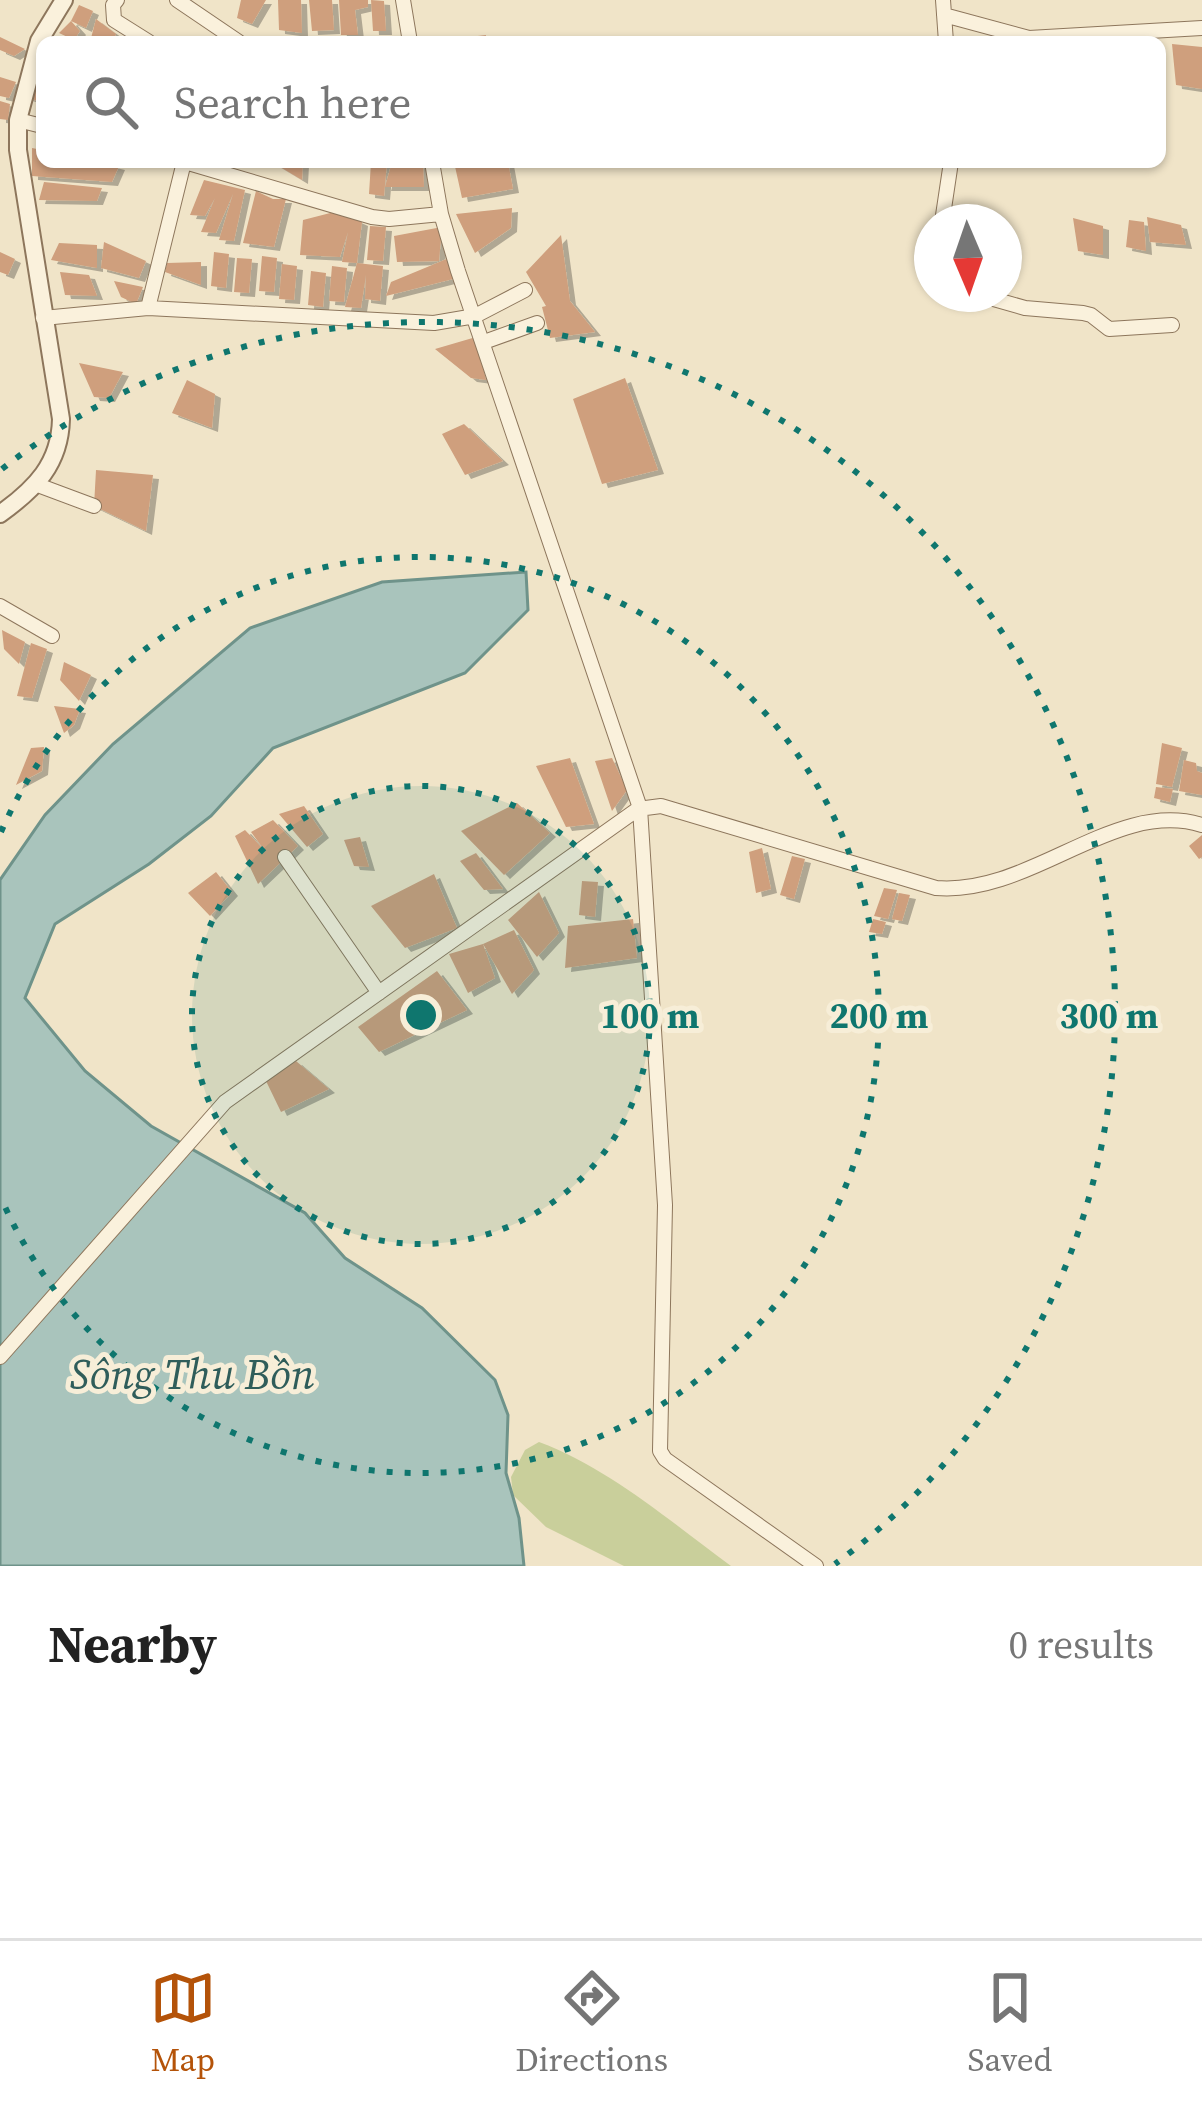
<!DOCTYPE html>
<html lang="en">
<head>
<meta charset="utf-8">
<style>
	:root { --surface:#fff; --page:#f2f2f2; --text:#222; --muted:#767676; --line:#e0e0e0; --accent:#b45309 }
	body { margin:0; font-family:"Source Serif 4",serif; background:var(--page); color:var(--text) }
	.compass { position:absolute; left:914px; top:204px; width:108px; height:108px; border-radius:50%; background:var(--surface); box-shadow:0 3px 9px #0004; rotate:178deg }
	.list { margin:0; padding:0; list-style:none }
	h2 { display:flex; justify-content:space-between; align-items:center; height:156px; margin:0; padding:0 48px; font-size:51px }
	h2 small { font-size:39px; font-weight:400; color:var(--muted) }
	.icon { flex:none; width:66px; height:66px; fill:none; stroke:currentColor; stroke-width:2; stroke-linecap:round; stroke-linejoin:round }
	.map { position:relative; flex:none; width:1202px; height:1566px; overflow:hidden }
	.search { position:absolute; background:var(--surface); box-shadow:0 3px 9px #0004; left:36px; right:36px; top:36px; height:132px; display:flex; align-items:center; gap:30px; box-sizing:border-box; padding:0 42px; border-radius:18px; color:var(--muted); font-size:45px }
	.sheet { height:372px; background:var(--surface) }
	nav { display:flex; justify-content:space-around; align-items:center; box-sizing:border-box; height:168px; border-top:3px solid var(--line); background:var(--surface); font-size:33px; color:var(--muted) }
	nav a { display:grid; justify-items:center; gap:6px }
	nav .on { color:var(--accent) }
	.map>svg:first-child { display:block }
	.green { fill:#c9cf9b }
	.water { fill:#a9c4bc; stroke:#6f938a; stroke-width:3 }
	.building { fill:#cf9f7d; filter:url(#shadow) }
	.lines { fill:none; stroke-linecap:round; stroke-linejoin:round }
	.minor-casing { stroke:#8d765c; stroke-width:16 }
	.tertiary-casing { stroke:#8d765c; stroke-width:20 }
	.minor { stroke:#faf1dc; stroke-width:14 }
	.tertiary { stroke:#faf1dc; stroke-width:16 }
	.ring { fill:none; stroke:#0f766e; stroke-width:6; stroke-dasharray:6 12 }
	.labels { text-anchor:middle; stroke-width:10; stroke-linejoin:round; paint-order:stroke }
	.water-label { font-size:42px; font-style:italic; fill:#2f5d5a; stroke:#f7eed8 }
	.centre { fill:#0f766e; stroke:#f7eed8; stroke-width:6 }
	.ring-label { font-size:36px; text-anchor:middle; font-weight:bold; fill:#0f766e; stroke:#f7eed8; stroke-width:10; stroke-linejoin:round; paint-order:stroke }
</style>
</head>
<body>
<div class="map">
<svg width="1202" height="1566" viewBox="0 0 1202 1566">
	<defs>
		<filter id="shadow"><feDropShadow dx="6" dy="4" stdDeviation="0" flood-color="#0004"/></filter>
	</defs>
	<rect width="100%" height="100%" fill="#f0e4c8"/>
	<path class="green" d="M539,1442c70,26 132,80 192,124h-107l-78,-39 -33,-32 -2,-18 14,-27z"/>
	<path class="water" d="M526,572l2,38 -63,63 -192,75 -62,68 -62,48 -94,60 -30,74 60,73 66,55 154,87 40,45 77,50 73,72 13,35 -2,58 13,45 5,48h-524v-686l45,-65 68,-71 137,-116 132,-46z"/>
	<path class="building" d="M241,0h25l-14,24 -15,-6z
		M278,0h23l1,33 -23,-3z
		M309,0h23l2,30 -22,1z
		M339,0h29v7l-13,3 3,25h-17z
		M371,0l13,1 2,30h-13z
		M79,5l14,6 -7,17 -15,-7z
		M96,19l20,15 -4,8h-22z
		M71,21l9,10 -6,9 -15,-7z
		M486,35l-1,7h-31l-1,-3z
		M0,37l25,12 -11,7 -14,-6z
		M1172,44l30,3v42l-26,-4z
		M0,77l16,5 -7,16 -9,-2z
		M34,80l8,4v19l-15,-6z
		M0,101l10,3 -2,16 -8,-1z
		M32,148l10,2v12h60l17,4 -7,16 -80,-6z
		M272,162h31l-1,18z
		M371,162h16l-3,34 -15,-2z
		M392,162h31l1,25h-39z
		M454,162h54l5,27 -51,9z
		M204,180l41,10 -11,51 -15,-1 14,-46 -17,39 -15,-1 14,-34 -10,18 -15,-1z
		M44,182l58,6 -5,13 -58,-1z
		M256,191l17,8h13l-12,48 -31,-4z
		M512,208l-1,20 -36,25 -19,-39z
		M338,211l24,11 -5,41 26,3 -3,35 -15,-2 1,-24 -5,33 -16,-1 12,-44 -15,-1 6,-30 -8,25 -40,-2 3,-35z
		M1147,217l34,8 5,20 -36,-3z
		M1073,218l30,8v29l-25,-4z
		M1129,220l15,2 2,29 -20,-4z
		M370,226l16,1 -3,34 -16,-1z
		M442,227l-3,34 -42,1 -3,-26z
		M561,235l9,66 25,31 -45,6 -8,-31 4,-1 -20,-34z
		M104,242l42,19 -7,17 -38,-10z
		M59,243l38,2v23l-46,-8z
		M0,252l15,7 -7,16 -8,-3z
		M214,252l15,2 -3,34 -15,-2z
		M262,256l15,2 -3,34 -15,-1z
		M237,258l15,1 -3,34 -15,-1z
		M449,258l4,21 -67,17 5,-14z
		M201,262v23l-36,-13 2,-9z
		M282,264l15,2 -3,34 -15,-1z
		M332,266l15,2 -3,34 -15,-1z
		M311,271l15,2 -3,34 -15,-2z
		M60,272l29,3 8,21 -32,-1z
		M114,281l29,6 -7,17 -15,-7z
		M476,337l10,43 -15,-2 -36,-29z
		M79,363l44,9 -14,26 -15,-1z
		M625,378l33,92 -56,14 -29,-85z
		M187,380l28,14 -3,34 -40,-15z
		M464,424l39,37 -38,14 -23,-41z
		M96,470l57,5 -7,56 -52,-25z
		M2,630l23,12 -6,22 -15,-15z
		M31,643l16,6 -15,49 -15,-2z
		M64,662l27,13 -12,26 -19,-21z
		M54,706l26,3 -6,16 -10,8z
		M1162,743l20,5 -10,39 -16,-3z
		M44,747l-2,24 -26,14 15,-37z
		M570,758l24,66 -28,3 -30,-61z
		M612,758l15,32 -15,21 -17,-50z
		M1184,760l12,3 1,8 5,2v22l-23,-4z
		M1156,787l17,2 -3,13 -16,-4z
		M517,803l33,30 -46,42 -43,-44z
		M304,806l19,28 -16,13 -28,-33z
		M273,820l25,26 -40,38 -23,-48 10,-6 20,21 -14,-19z
		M1202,835v22l-3,2 -10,-13z
		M360,837l9,30 -15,-1 -10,-26z
		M762,848l9,41 -15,4 -7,-41z
		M476,853l27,36 -19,1 -24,-29z
		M792,856l13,3 -11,40 -14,-4z
		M216,872l16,20 -22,24 -22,-23z
		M434,874l23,54 -52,20 -34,-42z
		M582,881l16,1 -3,35 -16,-2z
		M884,888l13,2 -9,29 -14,-3z
		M539,892l20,41 -22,24 -29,-37z
		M899,893l11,2 -8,26 -10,-2z
		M633,919l4,39 -72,10 3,-42z
		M873,919l13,3 -4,12 -13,-2z
		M514,930l20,40 -22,24 -29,-50 12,34 -27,15 -19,-39 34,-10z
		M437,971l30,39 -88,42 -21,-25z
		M296,1061l33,28 -48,23 -15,-31z"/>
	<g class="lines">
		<g class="minor-casing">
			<path id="minor" d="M117,0l-4,5 1,15 35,22
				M177,0l62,42
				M403,0l7,42
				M943,0l3,42
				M944,15l85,23 173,-10
				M18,120l24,6
				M185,162l187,55 17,2 52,-5
				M432,162l9,52 17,57 182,537 25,397 -5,246 5,8 151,107
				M942,222l9,-60
				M976,294l49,14 58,5 8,2 18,14 63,-4
				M148,308l36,-146
				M43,318l105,-10 286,15 41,-7 50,-26
				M484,342l53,-19
				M35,484l59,22
				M0,606l52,30
				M285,857l94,136
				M0,1357l225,-255 413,-293 23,-3 275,82c95,8 178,-90 266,-63"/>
		</g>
		<g class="tertiary-casing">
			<path id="tertiary" d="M0,514c35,-25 60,-50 61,-95l-43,-269v-30l21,-79 25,-41"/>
		</g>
		<use href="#minor" class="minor"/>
		<use href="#tertiary" class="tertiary"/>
	</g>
	<circle cx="421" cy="1015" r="229" fill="#0f766e" fill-opacity=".12"/>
	<g class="ring">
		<circle cx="421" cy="1015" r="229"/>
		<path d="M1 832A458 458 0 1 1 1 1198"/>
		<path d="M2 469A688 688 0 1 1 835 1564"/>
	</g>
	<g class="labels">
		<g class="water-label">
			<text x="192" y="1389">Sông Thu Bồn</text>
		</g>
	</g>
	<circle cx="421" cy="1015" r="18" class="centre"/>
	<g class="ring-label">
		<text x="650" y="1028">100 m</text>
		<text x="879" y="1028">200 m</text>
		<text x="1109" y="1028">300 m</text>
	</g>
</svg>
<svg class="compass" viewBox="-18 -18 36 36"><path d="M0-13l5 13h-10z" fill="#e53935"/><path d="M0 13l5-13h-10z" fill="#767676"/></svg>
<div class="search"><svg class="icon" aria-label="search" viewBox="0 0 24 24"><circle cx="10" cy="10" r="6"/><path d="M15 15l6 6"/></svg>Search here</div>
</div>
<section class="sheet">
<h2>Nearby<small>0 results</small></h2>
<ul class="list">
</ul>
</section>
<nav>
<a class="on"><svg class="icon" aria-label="map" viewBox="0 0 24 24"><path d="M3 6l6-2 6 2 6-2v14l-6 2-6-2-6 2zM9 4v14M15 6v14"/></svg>Map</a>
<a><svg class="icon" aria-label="directions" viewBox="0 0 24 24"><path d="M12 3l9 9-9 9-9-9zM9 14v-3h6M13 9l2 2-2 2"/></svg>Directions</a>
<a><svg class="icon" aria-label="saved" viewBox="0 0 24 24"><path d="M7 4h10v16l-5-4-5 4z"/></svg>Saved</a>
</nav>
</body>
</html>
